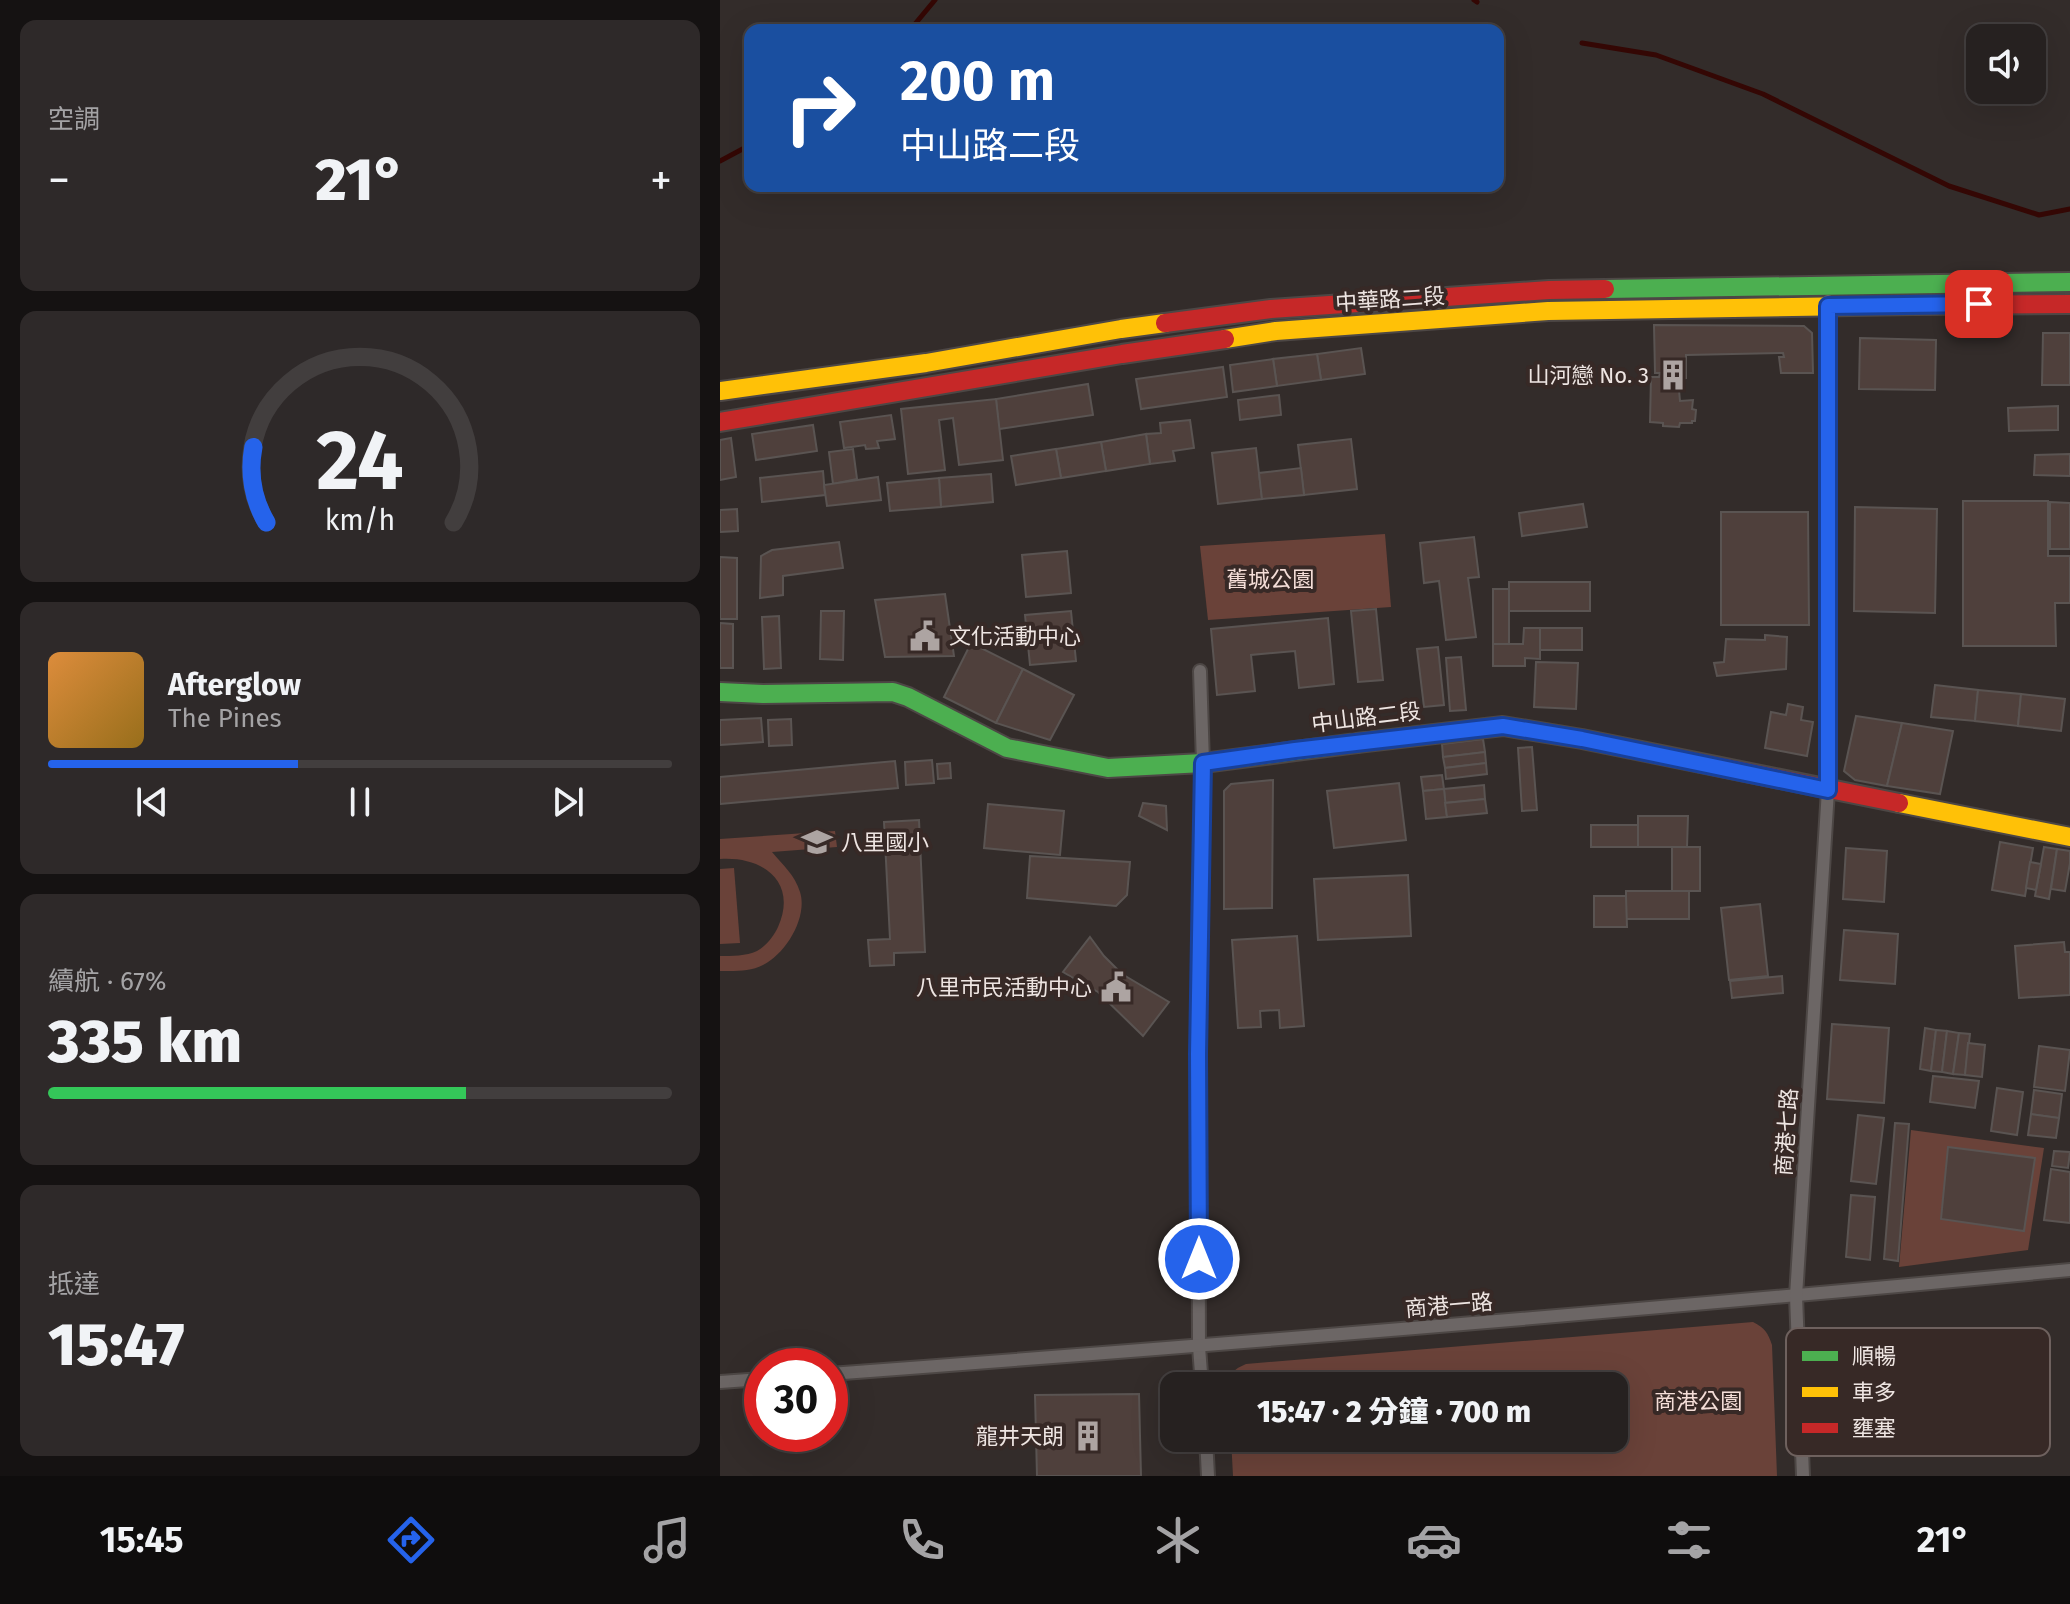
<!DOCTYPE html>
<html lang="zh-TW">
<meta charset="utf-8">
<style>
:root{--surface:#262120;--page:#2e2929;--text:#f1f3f6;--muted:#a4a3a5;--line:#423e3e;--accent:#2563eb}
body{margin:0;font-family:"Fira Sans","Noto Sans TC",sans-serif;background:var(--page);color:var(--text);height:100vh;display:flex;flex-direction:column;font-size:30px;white-space:nowrap}
*{box-sizing:border-box;margin:0}
p{font-size:26px;color:var(--muted)}
.icon{flex:none;width:44px;height:44px;fill:none;stroke:currentColor;stroke-width:2;stroke-linecap:round;stroke-linejoin:round}
.map{position:relative;flex:1;overflow:hidden}
.panel{display:flex;flex-direction:column;gap:20px;padding:20px;background:#151212;width:720px}
.panel>*{flex:none}
.guide{position:absolute;left:24px;top:24px;width:760px;height:168px;border-radius:16px;box-shadow:0 8px 32px #0002,0 0 0 2px var(--line);background:#1a4fa0;color:#fff;overflow:hidden}
.fabs{position:absolute;left:1246px;top:24px;display:grid;gap:16px}
.fabs a{display:grid;place-items:center;width:80px;height:80px;border-radius:16px;background:var(--surface);box-shadow:0 8px 32px #0002,0 0 0 2px var(--line);font-size:40px}
.speed{position:absolute;left:24px;top:1348px;display:flex;gap:16px;font-size:40px;font-weight:700;text-align:center}
.speed>*{display:grid;place-content:center;width:104px;height:104px;border-radius:50%;background:var(--surface);box-shadow:0 8px 32px #0002,0 0 0 2px var(--line);line-height:1}
.speed .limit{border:12px solid #d22;background:#fff;color:#111}
.pin{position:absolute;display:grid;place-items:center;width:68px;height:68px;color:#fff;margin:-34px;border-radius:16px;box-shadow:0 4px 12px #0006}
.me{position:absolute;width:88px;margin:-44px;rotate:0deg;stroke-linejoin:round;filter:drop-shadow(0 0 6px #0008)}
.turn{display:flex;align-items:center;gap:28px;height:168px;padding:0 24px;font-size:36px}
.turn .icon{width:104px;height:104px;stroke-width:2.5}
.turn b{display:block;font-size:56px;line-height:68px}
.big{font-size:60px;font-weight:800;line-height:1.1}
.panel .widget{flex:1;display:flex;flex-direction:column;justify-content:center;gap:12px;min-width:0;padding:0 28px;border-radius:16px;background:var(--page)}
.panel .dial{align-items:center;gap:0}
.dial svg{height:208px;overflow:visible;fill:none;stroke:var(--line);stroke-width:7;stroke-linecap:round;text-anchor:middle}
.dial text{fill:var(--text);stroke:none}
.song{display:flex;align-items:center;gap:24px}
.cover{width:96px;height:96px;border-radius:12px;background:linear-gradient(135deg,hsl(30 70% 55%),hsl(40 70% 35%))}
.played{height:8px;border-radius:4px;background:linear-gradient(90deg,var(--accent) 40%,var(--line) 40%)}
.keys{display:flex;justify-content:space-around;direction:ltr}
.heat{display:flex;justify-content:space-between;align-items:center;font-size:44px;direction:ltr}
.charge{height:12px;border-radius:6px;background:linear-gradient(90deg,#34c759 67%,var(--line) 0)}
.trip{position:absolute;left:440px;top:1372px;width:468px;height:80px;border-radius:16px;background:var(--surface);box-shadow:0 8px 32px #0002,0 0 0 2px var(--line);font-weight:800;line-height:80px;text-align:center}
.tabs{display:flex;height:128px;justify-content:space-around;align-items:center;background:#0f0d0d;color:var(--muted)}
.tabs .icon{width:56px;height:56px}
.tabs .active{color:var(--accent)}
.tabs b{font-size:36px;color:var(--text)}
main{display:flex;flex:1;min-height:0}
.map>svg:first-child{display:block}
</style>
<main>
<section class="panel">
<div class="widget"><p>空調</p>
<div class="heat"><a>−</a><b class="big">21°</b><a>+</a></div>
</div>
<div class="widget dial"><svg viewBox="0 0 100 80">
<path d="M14 69A42 42 0 1 1 86 69"/>
<path d="M14 69A42 42 0 0 1 9 40" stroke="#2563eb"/>
<text x="50" y="56" font-size="32" font-weight="700">24</text>
<text x="50" y="72" font-size="11">km/h</text>
</svg></div>
<div class="widget">
<div class="song"><i class="cover"></i><div><b>Afterglow</b><p>The Pines</p></div></div>
<div class="played"></div>
<div class="keys"><svg class="icon" aria-label="previous" viewBox="0 0 24 24"><path d="M18 5L8 12l10 7zM5 5v14"/></svg><svg class="icon" aria-label="pause" viewBox="0 0 24 24"><path d="M8 5v14M16 5v14"/></svg><svg class="icon" aria-label="next" viewBox="0 0 24 24"><path d="M6 5l10 7-10 7zM19 5v14"/></svg></div>
</div>
<div class="widget"><p>續航 · 67%</p><b class="big">335 km</b><div class="charge"></div></div>
<div class="widget"><p>抵達</p><b class="big">15:47</b></div>
</section>
<div class="map">
<svg width="1350" height="1476" viewBox="0 0 1350 1476">
<rect width="100%" height="100%" fill="#332c2a"/>
<g fill="#6a4239">
<path d="M665,534L671,607L488,620L480,546Z"/>
<path d="M115,831L117,847L52,852C62,864 75,875 80,892C88,917 66,954 43,965C30,972 14,971 0,971V956C12,956 26,956 37,951C46,946 54,936 58,927C78,882 43,856 0,859V839Z"/>
<path d="M14,868L20,943L0,944V869Z"/>
<path d="M1191,1130L1324,1148L1308,1250L1179,1267Z"/>
<path d="M1033,1322C1045,1328 1048,1333 1052,1345L1057,1476H513L511,1438H894V1386H507C509,1374 514,1369 526,1364Z"/>
</g>
<g fill="none" stroke-linecap="round" stroke-linejoin="round">
<g stroke="#340704" stroke-width="5">
<path d="M754,0L757,2"/>
<path d="M190,30L215,0"/>
<path d="M862,43L936,55L1043,94L1229,186L1319,215L1350,209"/>
<path d="M0,161L30,145"/>
</g>
</g>
<g fill="#4f403c" stroke="#5a5452" stroke-width="2">
<path d="M934,325L1084,326L1092,333L1093,373H1061L1059,357H1064L1063,353L966,355V378L958,379L960,401L973,400L972,409L976,410L975,421H972V423H960L959,427L943,426V423L930,422L931,377H939L940,373H935Z"/>
<path d="M1323,333H1350V385H1322Z"/>
<path d="M1140,338L1216,340L1215,390L1139,389Z"/>
<path d="M641,348L645,374L601,380L597,354Z"/>
<path d="M597,354L601,380L557,386L553,359Z"/>
<path d="M553,359L557,386L513,392L510,365Z"/>
<path d="M503,367L507,397L421,409L416,379Z"/>
<path d="M368,384L373,415L279,429L276,399Z"/>
<path d="M559,395L561,415L520,420L518,400Z"/>
<path d="M276,399L283,460L239,465L233,418L219,420L225,470L188,474L181,409Z"/>
<path d="M1338,406V430L1289,431L1288,408Z"/>
<path d="M171,415L175,439L157,441L159,448L146,449L145,445L124,448L120,422Z"/>
<path d="M470,420L474,448L453,451L455,461L430,464L426,434L441,433L440,423Z"/>
<path d="M93,425L97,451L36,460L32,434Z"/>
<path d="M426,434L430,464L386,471L381,442Z"/>
<path d="M11,438L16,477L0,480V440Z"/>
<path d="M631,439L637,489L584,495L578,445Z"/>
<path d="M381,442L386,471L341,478L336,449Z"/>
<path d="M536,448L542,499L498,504L492,453Z"/>
<path d="M133,449L137,479L113,484L109,452Z"/>
<path d="M336,449L341,478L296,485L291,456Z"/>
<path d="M1350,454V476L1314,475L1315,455Z"/>
<path d="M581,468L584,495L542,499L539,473Z"/>
<path d="M103,471L105,495L42,502L40,478Z"/>
<path d="M271,474L273,502L221,507L219,478Z"/>
<path d="M158,477L161,500L107,506L104,485Z"/>
<path d="M219,478L221,507L170,511L167,483Z"/>
<path d="M1243,501H1328V556H1350V603H1335L1336,646H1243Z"/>
<path d="M1330,502L1350,503V549H1330Z"/>
<path d="M863,504L867,527L802,536L799,513Z"/>
<path d="M1135,507L1217,509L1215,613L1134,611Z"/>
<path d="M17,509L18,531L0,532V510Z"/>
<path d="M1001,512H1088L1089,625H1001Z"/>
<path d="M754,537L759,577L748,578L756,637L726,640L719,581L704,583L700,543Z"/>
<path d="M119,542L123,568L63,576V595L40,598L41,556L52,550Z"/>
<path d="M347,551L351,593L306,597L302,555Z"/>
<path d="M0,557L17,558V619H0Z"/>
<rect x="789" y="582" width="81" height="29"/>
<rect x="773" y="589" width="16" height="55"/>
<path d="M225,594L234,656L165,657L155,600Z"/>
<path d="M656,609L663,680L638,682L631,611Z"/>
<path d="M101,611H124L123,660L100,659Z"/>
<path d="M351,611L356,661L310,665L305,615Z"/>
<path d="M59,616L61,668L44,669L42,617Z"/>
<path d="M608,618L614,684L579,688L575,651L531,655L535,691L497,695L491,629Z"/>
<path d="M0,623L13,624V668H0Z"/>
<path d="M804,628H820V659L805,658V666H773V644H803Z"/>
<rect x="820" y="628" width="42" height="22"/>
<path d="M1045,635L1067,637L1066,669L997,676L994,663L1004,662L1006,639L1045,640Z"/>
<path d="M251,643L303,669L276,723L224,697Z"/>
<path d="M718,647L724,705L704,707L697,649Z"/>
<path d="M741,657L746,710L730,711L726,658Z"/>
<path d="M816,662L858,663L856,709L814,707Z"/>
<path d="M303,669L354,695L330,740L276,723Z"/>
<path d="M1215,685L1258,690L1255,721L1211,717Z"/>
<path d="M1258,690L1301,694L1298,726L1255,721Z"/>
<path d="M1301,694L1345,699L1341,731L1298,726Z"/>
<path d="M1068,704L1083,707L1081,720L1093,722L1087,756L1045,748L1051,712L1066,715Z"/>
<path d="M1136,716L1182,723L1167,786L1135,780L1124,771Z"/>
<path d="M41,718L43,742L0,745V720Z"/>
<path d="M71,719L72,745L49,746L48,720Z"/>
<path d="M1182,723L1233,731L1220,794L1167,786Z"/>
<path d="M763,739L765,752L723,757L722,744Z"/>
<path d="M812,747L817,810L802,811L798,748Z"/>
<path d="M765,752L766,763L725,768L723,757Z"/>
<path d="M212,760L214,783L186,785L185,762Z"/>
<path d="M175,761L178,788L0,804V777Z"/>
<path d="M230,763L231,778L218,779L217,764Z"/>
<path d="M766,763L767,774L726,779L725,768Z"/>
<path d="M722,775L724,789L703,791L701,777Z"/>
<path d="M553,780L552,908L504,909V791L511,784Z"/>
<path d="M679,783L686,840L614,848L607,791Z"/>
<path d="M764,785L765,799L725,803L724,789Z"/>
<path d="M724,789L727,817L706,819L703,791Z"/>
<path d="M765,799L767,813L727,817L725,803Z"/>
<path d="M423,803L446,806L447,830L419,816Z"/>
<path d="M268,804L344,811L340,855L264,848Z"/>
<path d="M918,816H968L967,847H918Z"/>
<path d="M199,820L205,952L174,953V965L150,966L148,940L170,939L164,822Z"/>
<rect x="871" y="825" width="47" height="22"/>
<path d="M1280,842L1313,848L1305,896L1272,890Z"/>
<rect x="952" y="847" width="28" height="44"/>
<path d="M1324,847L1337,849L1329,899L1315,896Z"/>
<path d="M1126,848L1167,851L1164,902L1123,899Z"/>
<path d="M1337,849L1350,851V863L1345,891L1331,889Z"/>
<path d="M310,856L410,862L407,895L396,906L307,898Z"/>
<path d="M1310,862L1321,864L1316,890L1306,888Z"/>
<path d="M688,875L691,936L598,940L594,879Z"/>
<rect x="906" y="891" width="63" height="28"/>
<path d="M874,896H906L907,927H874Z"/>
<path d="M1040,904L1048,976L1009,980L1001,908Z"/>
<path d="M1124,930L1178,934L1175,984L1120,980Z"/>
<path d="M577,936L584,1026L560,1028L559,1010L540,1011L541,1027L518,1028L512,940Z"/>
<path d="M370,937L384,956L402,974L449,1002L423,1036L378,992L343,972Z"/>
<path d="M1344,942L1345,952H1350V995L1299,998L1295,946Z"/>
<path d="M1062,976L1063,993L1012,998L1010,981Z"/>
<path d="M1112,1024L1169,1028L1164,1103L1107,1099Z"/>
<path d="M1205,1028L1216,1030L1211,1071L1200,1069Z"/>
<path d="M1216,1030L1227,1031L1222,1072L1211,1071Z"/>
<path d="M1227,1031L1239,1033L1233,1074L1222,1072Z"/>
<path d="M1239,1033L1250,1034L1245,1075L1233,1074Z"/>
<path d="M1248,1043L1265,1045L1262,1077L1245,1075Z"/>
<path d="M1319,1046L1350,1050L1345,1091L1314,1087Z"/>
<path d="M1213,1076L1259,1081L1255,1108L1210,1102Z"/>
<path d="M1277,1088L1303,1092L1297,1135L1271,1131Z"/>
<path d="M1314,1090L1342,1094L1339,1118L1311,1114Z"/>
<path d="M1311,1114L1339,1118L1336,1138L1308,1135Z"/>
<path d="M1138,1115L1164,1118L1156,1184L1131,1181Z"/>
<path d="M1175,1123L1189,1124L1178,1261L1164,1259Z"/>
<path d="M1228,1147L1315,1158L1304,1231L1221,1219Z"/>
<path d="M1334,1151L1350,1152L1348,1168L1332,1166Z"/>
<path d="M1331,1169L1350,1172V1223L1324,1220Z"/>
<path d="M1131,1195L1155,1197L1150,1260L1126,1257Z"/>
<path d="M419,1394L421,1476H317L315,1395Z"/>
</g>
<g fill="none" stroke-linecap="round" stroke-linejoin="round">
<g stroke="#4d4745" stroke-width="16">
<g id="street">
<path d="M480,671L483,763L478,1054L479,1347L482,1386"/>
<path d="M110,1374C524,1343 937,1309 1350,1270"/>
<path d="M0,1382L42,1379"/>
<path d="M486,1438L488,1476"/>
<path d="M1083,1476L1076,1296L1108,790V301"/>
</g>
</g>
<g stroke="#4d4745" stroke-width="22">
<g id="fast">
<path d="M885,289L1350,282"/>
<path d="M0,692L43,694L173,692L188,697L287,748L388,768L483,763L637,743"/>
</g>
</g>
<g stroke="#4d4745" stroke-width="22">
<g id="slow">
<path d="M505,339L556,331L828,311L1194,305"/>
<path d="M0,391L206,363L401,329L445,323"/>
<path d="M1179,803L1350,837"/>
</g>
</g>
<g stroke="#4d4745" stroke-width="22">
<g id="jam">
<path d="M1194,305L1350,304"/>
<path d="M445,323L551,309L829,290L885,289"/>
<path d="M0,422L402,354L505,339"/>
<path d="M637,743L783,726L862,739L1179,803"/>
</g>
</g>
<use href="#street" stroke="#6c6665" stroke-width="12"/>
<use href="#fast" stroke="#4caf50" stroke-width="18"/>
<use href="#slow" stroke="#ffc107" stroke-width="18"/>
<use href="#jam" stroke="#c62828" stroke-width="18"/>
</g>
<g fill="none" stroke-linecap="round" stroke-linejoin="round">
<g stroke="#184099" stroke-width="20">
<path id="route" d="M479,1259L478,1054L483,763L575,750L783,726L862,739L1108,790V306L1259,304"/>
</g>
<use href="#route" stroke="#2563eb" stroke-width="14"/>
</g>
<defs>
<g id="building-bare" transform="scale(2.4)"><path d="M-4-6H4V6H1V3H-1V6H-4ZM-2.5-4.3h1.7v1.8h-1.7ZM.8-4.3h1.7v1.8H.8ZM-2.5-1h1.7V.8h-1.7ZM.8-1h1.7V.8H.8Z" fill="#ada4a2" stroke="#372926" stroke-width="2.5" paint-order="stroke"/></g>
<g id="civic-bare" transform="scale(2.4)"><path d="M-.6-6.5H3V-4.5H.6V-3L4-1V1h2V6H-6V1h2V-1L-.6-3ZM-1.2 2.5V6h2.4V2.5Z" fill="#ada4a2" stroke="#372926" stroke-width="2.5" paint-order="stroke"/></g>
<g id="school-bare" transform="scale(2.4)"><path d="M0-5L7-2L0 1L-7-2ZM-4 1L0 2.5L4 1V4Q0 6-4 4Z" fill="#ada4a2" stroke="#372926" stroke-width="2.5" paint-order="stroke"/></g>
</defs>
<g fill-rule="evenodd">
<use href="#building-bare" x="953" y="375"/>
<use href="#civic-bare" x="205" y="636"/>
<use href="#school-bare" x="97" y="842"/>
<use href="#civic-bare" x="396" y="987"/>
<use href="#building-bare" x="368" y="1436"/>
</g>
<g text-anchor="middle" stroke-width="8" stroke-linejoin="round" paint-order="stroke">
<g font-size="22" fill="#eee5e2" stroke="#372926">
<text transform="translate(670 299) rotate(-4)" y="8">中華路二段</text>
<text transform="translate(646 717) rotate(-7)" y="8">中山路二段</text>
<text transform="translate(1066 1132) rotate(-86)" y="8">商港七路</text>
<text transform="translate(729 1305) rotate(-5)" y="8">商港一路</text>
</g>
<g font-size="22" fill="#eee5e2" stroke="#372926" text-anchor="end">
<text x="929" y="383">山河戀 No. 3</text>
<text x="229" y="644" text-anchor="start">文化活動中心</text>
<text x="121" y="850" text-anchor="start">八里國小</text>
<text x="372" y="995">八里市民活動中心</text>
<text x="344" y="1444">龍井天朗</text>
</g>
<g font-size="22" fill="#f5ded8" stroke="#372926">
<text x="550" y="587">舊城公園</text>
<text x="978" y="1409">商港公園</text>
</g>
</g>
<rect x="1066" y="1328" width="264" height="128" rx="12" fill="#372926" stroke="#6e615e" stroke-width="2"/>
<rect x="1082" y="1351" width="36" height="10" fill="#4caf50"/>
<rect x="1082" y="1387" width="36" height="10" fill="#ffc107"/>
<rect x="1082" y="1423" width="36" height="10" fill="#c62828"/>
<g font-size="22" fill="#eee5e2">
<text x="1132" y="1364">順暢</text>
<text x="1132" y="1400">車多</text>
<text x="1132" y="1436">壅塞</text>
</g>
</svg>
<div class="fabs">
<a><svg class="icon" aria-label="sound" viewBox="0 0 24 24"><path d="M4 9h4l5-4v14l-5-4H4zM17 9q2 3 0 6"/></svg></a>
</div>
<div class="speed"><div class="limit">30</div></div>
<div class="pin" style="left:1259px;top:304px;background:#d93025"><svg class="icon" aria-label="arrive" viewBox="0 0 24 24"><path d="M6 21V4h12l-3 4 3 4H6"/></svg></div>
<svg class="me" style="left:479px;top:1259px" viewBox="-20 -20 40 40"><circle r="17" fill="#2563eb" stroke="#fff" stroke-width="3"/><path d="M0-11L8 9 0 5-8 9z" fill="#fff"/></svg>
<div class="trip">15:47 · 2 分鐘 · 700 m</div>
<div class="guide">
<div class="turn"><svg class="icon" aria-label="right" viewBox="0 0 24 24"><path d="M7 20v-9h11M14 6l5 5-5 5"/></svg><div><b>200 m</b>中山路二段</div></div>
</div>
</div>
</main>
<nav class="tabs">
<b>15:45</b>
<svg class="icon active" aria-label="directions" viewBox="0 0 24 24"><path d="M12 3l9 9-9 9-9-9zM9 14v-3h6M13 9l2 2-2 2"/></svg>
<svg class="icon" aria-label="music" viewBox="0 0 24 24"><path d="M9 18V5l10-2v13"/><circle cx="6" cy="18" r="3"/><circle cx="16" cy="16" r="3"/></svg>
<svg class="icon" aria-label="phone" viewBox="0 0 24 24"><path d="M5 4h4l2 5-3 2q2 4 5 5l2-3 5 2v4C11 20 4 13 5 4z"/></svg>
<svg class="icon" aria-label="climate" viewBox="0 0 24 24"><path d="M12 3v18M4 7l16 10M4 17L20 7"/></svg>
<svg class="icon" aria-label="car" viewBox="0 0 24 24"><path d="M5 17H2v-5l4-1 3-4h7l3 4 3 1v5h-3M9 17h6M6 11h13"/><circle cx="7" cy="17" r="2"/><circle cx="17" cy="17" r="2"/></svg>
<svg class="icon" aria-label="filters" viewBox="0 0 24 24"><path d="M4 7h16M4 17h16"/><circle cx="9" cy="7" r="2"/><circle cx="15" cy="17" r="2"/></svg>
<b>21°</b>
</nav>
